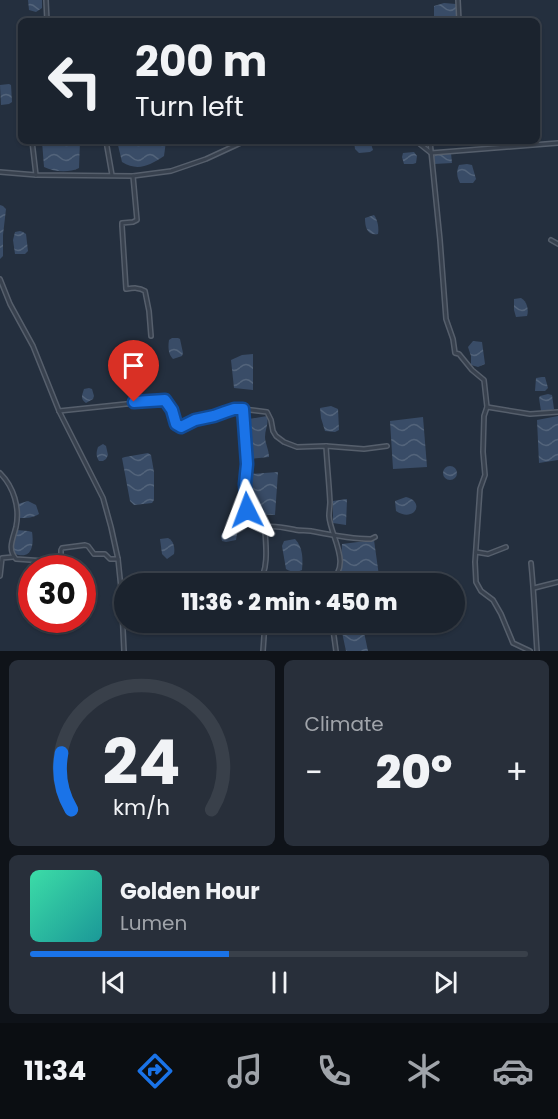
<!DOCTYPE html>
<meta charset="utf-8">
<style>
:root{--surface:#1b232e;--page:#282f3a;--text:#f1f3f6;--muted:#a0a4aa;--line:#39404a;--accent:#1a73e8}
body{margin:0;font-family:Poppins,sans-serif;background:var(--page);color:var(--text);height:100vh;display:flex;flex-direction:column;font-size:22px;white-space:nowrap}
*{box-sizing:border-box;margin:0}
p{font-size:20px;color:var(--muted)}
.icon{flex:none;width:33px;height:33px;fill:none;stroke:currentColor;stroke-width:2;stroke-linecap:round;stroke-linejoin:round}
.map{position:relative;height:651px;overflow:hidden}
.panel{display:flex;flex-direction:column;gap:9px;padding:9px;background:#0f1319;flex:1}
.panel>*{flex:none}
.banner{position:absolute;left:18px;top:18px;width:522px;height:126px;border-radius:9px;box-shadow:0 2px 4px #0004,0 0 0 2px var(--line);background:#1b232e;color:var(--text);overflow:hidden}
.speed{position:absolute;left:18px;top:555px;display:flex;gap:12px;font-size:30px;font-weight:700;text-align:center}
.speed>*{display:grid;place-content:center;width:78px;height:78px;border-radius:50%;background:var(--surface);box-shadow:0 2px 4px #0004,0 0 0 2px var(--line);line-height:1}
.speed .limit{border:9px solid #d22;background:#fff;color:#111}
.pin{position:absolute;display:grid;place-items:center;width:51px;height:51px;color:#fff;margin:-62px -26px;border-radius:50% 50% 50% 0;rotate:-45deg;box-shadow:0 0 6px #0007}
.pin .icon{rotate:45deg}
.me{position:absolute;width:66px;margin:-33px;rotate:357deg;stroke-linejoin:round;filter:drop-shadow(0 0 4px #0008)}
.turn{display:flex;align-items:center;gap:21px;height:126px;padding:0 18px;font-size:27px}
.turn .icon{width:78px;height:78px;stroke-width:2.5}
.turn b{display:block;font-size:42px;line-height:51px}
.big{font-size:45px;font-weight:800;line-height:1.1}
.panel .tile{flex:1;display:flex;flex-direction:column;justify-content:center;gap:9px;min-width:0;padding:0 21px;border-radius:9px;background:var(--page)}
.panel .dial{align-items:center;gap:0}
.dial svg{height:156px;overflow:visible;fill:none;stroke:var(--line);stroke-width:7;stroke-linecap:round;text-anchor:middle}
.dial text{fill:var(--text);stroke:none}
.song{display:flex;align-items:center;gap:18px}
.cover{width:72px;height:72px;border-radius:9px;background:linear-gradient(135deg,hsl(160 70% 55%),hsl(180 70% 35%))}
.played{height:6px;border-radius:3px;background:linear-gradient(90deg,var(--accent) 40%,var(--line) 40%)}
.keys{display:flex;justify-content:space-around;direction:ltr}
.heat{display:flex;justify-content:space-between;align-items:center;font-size:33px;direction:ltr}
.panel .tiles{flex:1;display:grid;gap:9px;grid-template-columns:1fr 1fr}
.tile:last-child{grid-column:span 2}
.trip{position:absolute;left:114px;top:573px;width:351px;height:60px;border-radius:30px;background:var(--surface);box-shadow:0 2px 4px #0004,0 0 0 2px var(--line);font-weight:800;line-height:60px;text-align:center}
.menu{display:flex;height:96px;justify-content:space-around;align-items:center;background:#0b0e12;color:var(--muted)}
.menu .icon{width:42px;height:42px}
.menu .on{color:var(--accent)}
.menu b{font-size:27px;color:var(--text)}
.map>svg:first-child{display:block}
</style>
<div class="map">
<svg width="558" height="651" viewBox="0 0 558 651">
<defs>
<pattern id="water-waves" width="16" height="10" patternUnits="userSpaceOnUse" patternTransform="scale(1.5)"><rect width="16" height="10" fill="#394c67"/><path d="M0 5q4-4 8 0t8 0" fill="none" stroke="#53647b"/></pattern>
</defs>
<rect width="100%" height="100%" fill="#242f3e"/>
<g fill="url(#water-waves)">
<path d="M28,0H42V8L36,12L29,10Z"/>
<path d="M444,3L456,4L457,21H434V6Z"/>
<path d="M9,84L11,85L12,102L9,104L1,105L0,85Z"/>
<path d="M42,141H80L79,168C69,173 54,172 44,167Z"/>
<path d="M117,141H166L164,156C150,165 138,172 122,162Z"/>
<path d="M354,141H370L373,150L370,152L359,153L355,149Z"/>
<path d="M414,152L417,156L416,163L413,164H404L402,157L403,153Z"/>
<path d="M451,153L452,163L434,164L433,160L435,154Z"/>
<path d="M467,164L472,165L476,179L473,183H460C457,177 456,172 459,165Z"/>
<path d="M0,205L3,206L6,209L3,235V256L0,259Z"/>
<path d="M374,215C378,220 379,229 378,234C367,236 365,227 365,218Z"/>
<path d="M20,231L23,232L26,234L28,251L25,254H15L13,240L15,232Z"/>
<path d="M521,298C527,301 529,310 527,316L516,317L514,310V299Z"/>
<path d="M172,338H178L180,339L183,353L182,356L173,359C168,354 168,347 169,340Z"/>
<path d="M473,341L482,342L485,364L478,367L471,365V356L468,347Z"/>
<path d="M253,354V390L234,388L231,360L242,355Z"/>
<path d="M542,377H545L548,388L545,391H535L536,378Z"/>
<path d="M89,388L92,389L94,396L93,399L86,403C80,399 82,395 84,389Z"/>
<path d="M548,394L552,395L554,409L549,411H541L539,398L540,396Z"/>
<path d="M331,406L338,409L339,430L335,432L325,431L321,418L320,408Z"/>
<path d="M267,416C269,424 265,429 265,437C265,443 269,450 269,457L248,459L247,437L249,419Z"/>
<path d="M558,416V460L539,463L537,420Z"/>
<path d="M423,417L427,467L393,469L390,421Z"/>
<path d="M103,444L106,446L108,455L106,459L103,461H99C96,456 96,453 98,447Z"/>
<path d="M148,453L151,455L154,472V500L152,503L134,505L130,501L122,458L125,457Z"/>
<circle cx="450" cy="473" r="7"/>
<path d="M278,472L275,515L250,514V474Z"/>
<path d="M406,497C426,502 414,523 396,511L395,501Z"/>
<path d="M347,499L346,525L333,523V501Z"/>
<path d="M28,501L36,505L39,514C33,518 27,518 20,518L18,514V504Z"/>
<path d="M17,530L28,531L32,532C34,545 32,560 15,554C11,545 12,537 17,530Z"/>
<path d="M231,531L237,534L236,540L226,542L222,541L221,537L222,533Z"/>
<path d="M168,538C174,541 175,548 174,554L167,559L162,554L160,539Z"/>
<path d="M295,539C303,547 303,559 302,570C296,573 291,572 286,569L282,546L284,541Z"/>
<path d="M374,540L380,583H340L338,576L341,569L342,544Z"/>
<path d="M340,623H362L368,651H346Z"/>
</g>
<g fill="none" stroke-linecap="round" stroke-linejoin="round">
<g stroke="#565f6c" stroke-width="6">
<g id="minor">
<path d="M46,0L47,21"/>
<path d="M458,0L459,21"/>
<path d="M32,141L36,175"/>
<path d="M106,141L112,175"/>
<path d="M416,141L431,153L558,143"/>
<path d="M430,141L440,240L446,319L453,339L455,353L459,354L472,370L484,380L487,407L484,416L483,452L485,475L480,489L475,562L476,582L481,591L493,600L501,614L513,643L530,651"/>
<path d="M0,172L36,175L133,176L171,171L206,159L245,141"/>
<path d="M133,176L137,220L133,222L122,223V226L126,289C133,288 139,287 145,291L149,311L151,336"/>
<path d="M551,240L558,244"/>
<path d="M0,279L10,304L33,346L59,411L103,498L111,527L118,559L121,588L124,651"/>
<path d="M487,407L530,414L558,412"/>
<path d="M243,409L245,416L244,438L247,464L245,484L247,513L251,517L264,519C265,537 271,571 257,584"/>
<path d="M59,411L164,400L172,410L176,424L181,427L195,421L214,416L234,409H243L267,412L271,420L273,431L276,436L284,442L297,447L326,446L364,449L387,446"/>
<path d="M326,446C327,464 329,483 330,502C330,506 329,511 329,516C330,535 353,566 330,581L329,584"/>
<path d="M0,473C14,487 20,508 16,527C13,539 7,549 16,559L59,562L61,560V550L62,548L85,545L88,546L94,554H105L110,559H118"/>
<path d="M264,527C276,525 286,528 296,530C301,531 306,530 311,531C331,535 350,539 371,539L375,537"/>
<path d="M476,552L488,554L506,547"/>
<path d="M531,563C534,592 535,622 537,651"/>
<path d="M0,576L2,558L13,557"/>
<path d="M217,584C223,580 229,580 237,580L241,584"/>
<path d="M534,588L558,582"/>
<path d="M332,622L336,651"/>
<path d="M263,651L265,622"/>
</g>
</g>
<use href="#minor" stroke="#38414e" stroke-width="3"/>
</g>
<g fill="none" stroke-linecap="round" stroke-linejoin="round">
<g stroke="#114b97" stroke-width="15">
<path id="route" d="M134,402L165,400L172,410L176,424L181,427L195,420L214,416L225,412L234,409H243L247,464L245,484L247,510"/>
</g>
<use href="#route" stroke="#1a73e8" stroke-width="10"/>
</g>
</svg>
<div class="speed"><div class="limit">30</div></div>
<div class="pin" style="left:134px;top:402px;background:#d93025"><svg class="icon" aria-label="arrive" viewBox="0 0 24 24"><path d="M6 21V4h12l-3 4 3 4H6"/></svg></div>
<svg class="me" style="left:247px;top:510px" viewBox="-20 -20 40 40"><path d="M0-17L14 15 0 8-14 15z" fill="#1a73e8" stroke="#fff" stroke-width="4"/></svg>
<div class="trip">11:36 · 2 min · 450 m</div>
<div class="banner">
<div class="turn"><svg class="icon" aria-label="left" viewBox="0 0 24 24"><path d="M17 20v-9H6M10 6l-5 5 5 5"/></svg><div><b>200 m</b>Turn left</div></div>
</div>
</div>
<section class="panel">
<div class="tiles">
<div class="tile dial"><svg viewBox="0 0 100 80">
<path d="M14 69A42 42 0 1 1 86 69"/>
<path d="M14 69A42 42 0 0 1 9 40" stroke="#1a73e8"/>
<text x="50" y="56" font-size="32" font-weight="700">24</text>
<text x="50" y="72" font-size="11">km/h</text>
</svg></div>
<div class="tile"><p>Climate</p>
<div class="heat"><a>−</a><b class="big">20°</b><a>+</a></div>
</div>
<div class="tile">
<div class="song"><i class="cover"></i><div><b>Golden Hour</b><p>Lumen</p></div></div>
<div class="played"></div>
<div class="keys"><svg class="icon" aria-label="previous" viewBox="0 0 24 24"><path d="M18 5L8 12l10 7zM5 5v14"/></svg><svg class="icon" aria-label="pause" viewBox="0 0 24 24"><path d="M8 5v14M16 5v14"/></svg><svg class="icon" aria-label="next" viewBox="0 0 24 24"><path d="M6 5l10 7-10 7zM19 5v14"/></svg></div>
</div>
</div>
</section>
<nav class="menu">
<b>11:34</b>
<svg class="icon on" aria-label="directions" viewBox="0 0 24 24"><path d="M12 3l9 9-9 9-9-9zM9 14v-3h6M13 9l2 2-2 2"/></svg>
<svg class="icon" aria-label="music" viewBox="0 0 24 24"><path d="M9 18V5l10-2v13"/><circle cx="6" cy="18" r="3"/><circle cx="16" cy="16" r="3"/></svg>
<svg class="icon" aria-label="phone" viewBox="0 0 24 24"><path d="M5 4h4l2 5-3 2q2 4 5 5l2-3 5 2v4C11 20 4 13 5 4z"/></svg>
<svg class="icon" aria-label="climate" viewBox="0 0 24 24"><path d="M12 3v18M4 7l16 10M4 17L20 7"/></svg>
<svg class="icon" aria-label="car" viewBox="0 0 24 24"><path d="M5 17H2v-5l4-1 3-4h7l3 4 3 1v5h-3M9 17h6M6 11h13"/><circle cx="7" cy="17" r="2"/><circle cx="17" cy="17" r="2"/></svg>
</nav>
